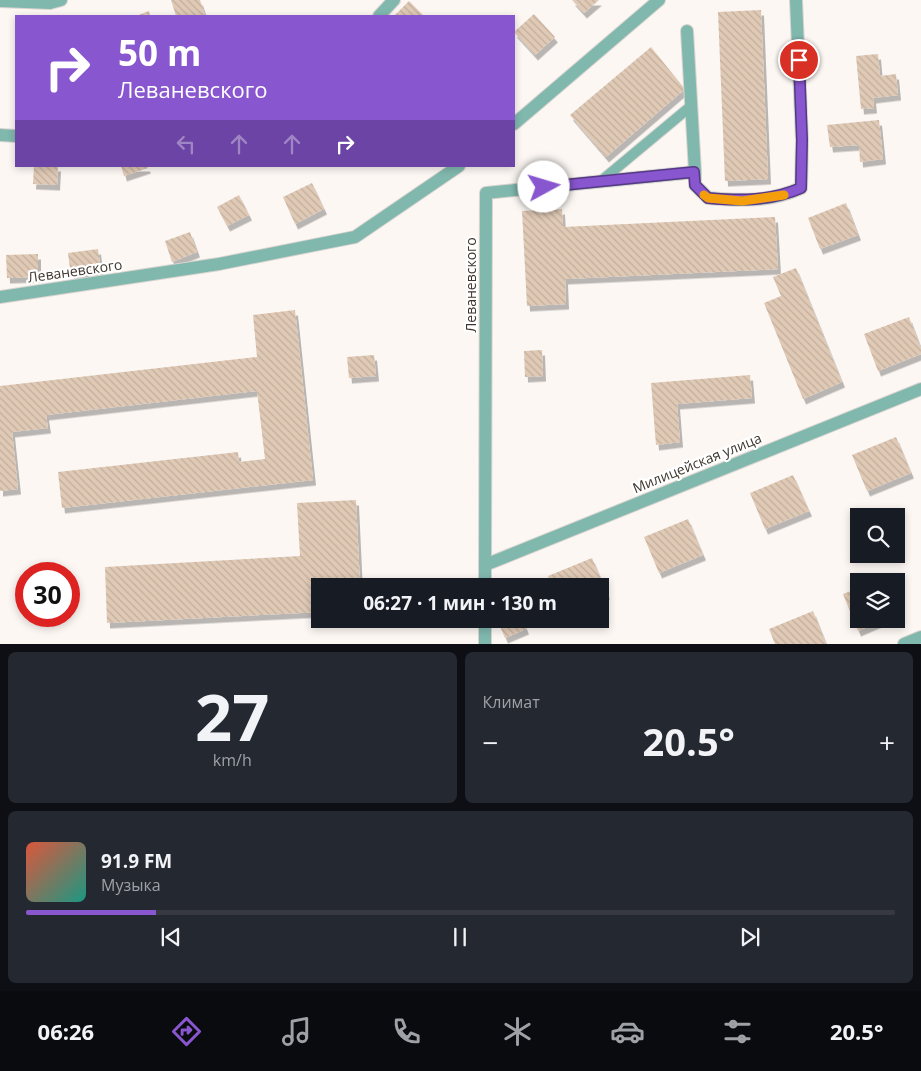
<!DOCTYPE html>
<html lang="ru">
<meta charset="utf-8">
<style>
:root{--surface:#171b24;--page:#242831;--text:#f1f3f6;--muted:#9ea1a6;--line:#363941;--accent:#8856cf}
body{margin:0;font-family:"Open Sans",sans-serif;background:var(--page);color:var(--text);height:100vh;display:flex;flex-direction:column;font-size:19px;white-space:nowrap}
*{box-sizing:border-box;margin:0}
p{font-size:16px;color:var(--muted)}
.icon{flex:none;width:28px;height:28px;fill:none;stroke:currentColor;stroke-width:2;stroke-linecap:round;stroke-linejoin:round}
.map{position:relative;height:644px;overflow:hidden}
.drawer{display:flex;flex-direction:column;gap:8px;padding:8px;background:#0d0f14;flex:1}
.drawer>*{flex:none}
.top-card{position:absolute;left:15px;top:15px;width:500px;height:152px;border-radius:0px;box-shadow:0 2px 8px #0003;background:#8856cf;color:#fff;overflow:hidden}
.buttons{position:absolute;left:850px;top:508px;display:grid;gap:10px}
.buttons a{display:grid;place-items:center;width:55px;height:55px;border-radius:0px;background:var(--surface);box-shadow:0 2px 8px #0003;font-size:25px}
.speed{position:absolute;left:15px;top:562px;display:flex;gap:10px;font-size:25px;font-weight:700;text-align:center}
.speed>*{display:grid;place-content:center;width:65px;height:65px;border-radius:50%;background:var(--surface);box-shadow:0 2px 8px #0003;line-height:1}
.speed .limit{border:8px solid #d22;background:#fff;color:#111}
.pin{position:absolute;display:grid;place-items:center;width:42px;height:42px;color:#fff;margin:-21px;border:2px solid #fff;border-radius:50%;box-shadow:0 1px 5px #0007}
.me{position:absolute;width:55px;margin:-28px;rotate:84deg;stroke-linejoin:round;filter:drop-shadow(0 0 4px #0008)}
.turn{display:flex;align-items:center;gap:18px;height:105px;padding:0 20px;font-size:22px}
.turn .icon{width:65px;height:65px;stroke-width:2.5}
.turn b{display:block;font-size:35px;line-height:42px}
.lanes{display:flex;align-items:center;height:48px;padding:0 20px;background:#0003;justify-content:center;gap:25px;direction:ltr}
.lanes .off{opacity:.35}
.big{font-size:38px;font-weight:700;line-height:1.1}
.drawer .tile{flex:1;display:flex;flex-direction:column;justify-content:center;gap:8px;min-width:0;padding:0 18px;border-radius:8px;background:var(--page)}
.drawer .dial{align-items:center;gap:0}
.dial b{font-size:65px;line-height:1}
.song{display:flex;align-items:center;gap:15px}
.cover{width:60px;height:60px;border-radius:8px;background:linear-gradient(135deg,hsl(10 70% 55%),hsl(170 70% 35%))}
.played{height:5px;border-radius:2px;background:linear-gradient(90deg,var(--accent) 15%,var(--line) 15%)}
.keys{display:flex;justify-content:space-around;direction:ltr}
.heat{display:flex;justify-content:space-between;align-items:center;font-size:28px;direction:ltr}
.drawer .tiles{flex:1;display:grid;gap:8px;grid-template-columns:1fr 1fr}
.tile:last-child{grid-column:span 2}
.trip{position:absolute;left:311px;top:578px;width:298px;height:50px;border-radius:0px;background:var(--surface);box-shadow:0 2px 8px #0003;font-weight:700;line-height:50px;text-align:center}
.menu{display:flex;height:80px;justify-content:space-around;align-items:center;background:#090b0e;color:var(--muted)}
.menu .icon{width:35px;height:35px}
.menu .on{color:var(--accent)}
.menu b{font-size:22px;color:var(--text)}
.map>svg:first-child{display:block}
</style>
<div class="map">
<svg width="921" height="644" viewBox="0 0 921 644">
<defs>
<pattern id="building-back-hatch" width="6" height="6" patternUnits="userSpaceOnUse" patternTransform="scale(1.25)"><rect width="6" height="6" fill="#e0cab6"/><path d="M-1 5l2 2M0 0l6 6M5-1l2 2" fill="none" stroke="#c1ae9d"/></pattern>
<filter id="shadow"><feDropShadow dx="3" dy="5.5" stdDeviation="0" flood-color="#0004"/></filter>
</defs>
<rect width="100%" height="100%" fill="#fcf7f3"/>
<g fill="url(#building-back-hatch)" filter="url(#shadow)">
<path d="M171,0H200L205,15L176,16Z"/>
<path d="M572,0H599L584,13Z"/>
<path d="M409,1L424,16H394Z"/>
<path d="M761,10L768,179L725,181L718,12Z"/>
<path d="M149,11L150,16H136Z"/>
<path d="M534,14L555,37L535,55L514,32Z"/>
<path d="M651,47L685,89L606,157L570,115Z"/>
<path d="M878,54L880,76L896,74L898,95L873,98L874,108L861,109L856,56Z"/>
<path d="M879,120L883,159L860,162L859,145L830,147L827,125Z"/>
<path d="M34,166H58L57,185L33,184Z"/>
<path d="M121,166H147L148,168L124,176Z"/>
<path d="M312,183L324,209L295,224L283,197Z"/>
<path d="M239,195L249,215L227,226L217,207Z"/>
<path d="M846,203L858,235L820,249L808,218Z"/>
<path d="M562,209L563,227L775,217L778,269L565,279L566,304L527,306L522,211Z"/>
<path d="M190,232L197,252L172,262L165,241Z"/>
<path d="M98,249L101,273L71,277L68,253Z"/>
<path d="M38,254V277L7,278L6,255Z"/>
<path d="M796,268L842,382L803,399L764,303L781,296L773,277Z"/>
<path d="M295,310L313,480L62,508L58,472L238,452L239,462L265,459L257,391L46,415L48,428L12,432L18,489L0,491V386L257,357L253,315Z"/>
<path d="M909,317L921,349V354L878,371L864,334Z"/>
<path d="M542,350L543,376L525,377L524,351Z"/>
<path d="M374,355L376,376L349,378L347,357Z"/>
<path d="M750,375L752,398L677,404L680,442L656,445L651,383Z"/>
<path d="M896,437L911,473L867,491L852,455Z"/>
<path d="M793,475L809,511L765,529L750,493Z"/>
<path d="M356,500L360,586H320V612L107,623L105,567L300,556L297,503Z"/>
<path d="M688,519L703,555L659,573L644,537Z"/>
<path d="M592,558L607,594L600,597V586H552L548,576Z"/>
<path d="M887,576L889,581H875Z"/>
<path d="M859,588V619H886L858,631L843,594Z"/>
<path d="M896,598L902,612L896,615Z"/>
<path d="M813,611L826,644H775L769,629Z"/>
<path d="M497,619H522L526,629L505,638Z"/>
</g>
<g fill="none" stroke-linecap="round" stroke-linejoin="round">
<g stroke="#dad4cf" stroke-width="12">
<path id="lane" d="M601,181L691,106"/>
</g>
<g stroke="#dad4cf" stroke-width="14">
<g id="street">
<path d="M0,1L50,3L61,0"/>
<path d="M379,16L394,0"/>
<path d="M514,124L659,0"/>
<path d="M0,135L16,136"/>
<path d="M695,172V185L708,198C741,201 770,202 801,188L802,140L796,0"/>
<path d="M0,297L219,264L355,237L459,166"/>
<path d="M485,565L921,389"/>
<path d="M485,586L486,193L695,172L687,31"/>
<path d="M485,644V619"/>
<path d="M904,644L921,637"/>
</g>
</g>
<use href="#lane" stroke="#80b8ae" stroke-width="10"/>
<use href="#street" stroke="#80b8ae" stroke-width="12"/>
</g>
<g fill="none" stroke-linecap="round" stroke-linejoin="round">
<g stroke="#583887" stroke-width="12">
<path id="route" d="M544,187L694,172L695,185L708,198C740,201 771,201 801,188L802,140L799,60"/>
</g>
<use href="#route" stroke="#8856cf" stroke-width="9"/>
<path stroke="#f59e0b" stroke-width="9" d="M704,195L708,198L742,201L784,195"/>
</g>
<g text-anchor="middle" stroke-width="4.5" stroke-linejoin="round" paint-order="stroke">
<g font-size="14" fill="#3e352d" stroke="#fff">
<text transform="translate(75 271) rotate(-8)" y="5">Леваневского</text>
<text transform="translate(471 285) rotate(-90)" y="5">Леваневского</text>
<text transform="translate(697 463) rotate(-22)" y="5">Милицейская улица</text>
</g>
</g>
</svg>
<div class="buttons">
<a><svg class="icon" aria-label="search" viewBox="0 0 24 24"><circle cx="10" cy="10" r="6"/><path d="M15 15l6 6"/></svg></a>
<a><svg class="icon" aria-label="layers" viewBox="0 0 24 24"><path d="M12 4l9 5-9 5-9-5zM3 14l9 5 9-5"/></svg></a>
</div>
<div class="speed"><div class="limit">30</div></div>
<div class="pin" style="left:799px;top:60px;background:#d93025"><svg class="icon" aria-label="arrive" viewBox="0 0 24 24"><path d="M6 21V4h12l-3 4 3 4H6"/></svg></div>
<svg class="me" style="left:544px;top:187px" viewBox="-20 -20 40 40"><circle r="19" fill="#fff"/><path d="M0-13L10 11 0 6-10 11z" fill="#8856cf"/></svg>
<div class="trip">06:27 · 1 мин · 130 m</div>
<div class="top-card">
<div class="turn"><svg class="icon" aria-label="right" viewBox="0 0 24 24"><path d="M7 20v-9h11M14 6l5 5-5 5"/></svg><div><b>50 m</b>Леваневского</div></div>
<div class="lanes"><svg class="icon off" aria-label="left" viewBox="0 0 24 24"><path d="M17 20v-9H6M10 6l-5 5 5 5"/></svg><svg class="icon off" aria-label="ahead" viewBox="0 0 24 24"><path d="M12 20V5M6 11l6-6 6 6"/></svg><svg class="icon off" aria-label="ahead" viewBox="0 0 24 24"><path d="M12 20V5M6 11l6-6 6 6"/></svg><svg class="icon" aria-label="right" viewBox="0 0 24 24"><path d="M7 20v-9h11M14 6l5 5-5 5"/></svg></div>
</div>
</div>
<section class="drawer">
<div class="tiles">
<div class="tile dial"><b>27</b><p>km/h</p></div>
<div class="tile"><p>Климат</p>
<div class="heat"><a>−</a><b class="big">20.5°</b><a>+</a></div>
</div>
<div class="tile">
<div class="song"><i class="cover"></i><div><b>91.9 FM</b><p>Музыка</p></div></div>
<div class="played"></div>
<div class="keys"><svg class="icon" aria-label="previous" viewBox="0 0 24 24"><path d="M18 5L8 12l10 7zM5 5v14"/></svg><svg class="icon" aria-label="pause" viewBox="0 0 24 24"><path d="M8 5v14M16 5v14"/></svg><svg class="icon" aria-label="next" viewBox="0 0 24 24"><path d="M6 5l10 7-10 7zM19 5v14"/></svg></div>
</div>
</div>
</section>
<nav class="menu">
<b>06:26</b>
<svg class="icon on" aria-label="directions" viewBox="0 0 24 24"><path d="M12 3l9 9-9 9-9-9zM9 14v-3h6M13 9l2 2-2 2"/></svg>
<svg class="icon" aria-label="music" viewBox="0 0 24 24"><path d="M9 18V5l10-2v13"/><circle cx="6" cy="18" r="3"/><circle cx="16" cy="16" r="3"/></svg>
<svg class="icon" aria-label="phone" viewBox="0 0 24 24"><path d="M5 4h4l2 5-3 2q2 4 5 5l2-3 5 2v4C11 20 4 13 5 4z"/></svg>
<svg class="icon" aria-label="climate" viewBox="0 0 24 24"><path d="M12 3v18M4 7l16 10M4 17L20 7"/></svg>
<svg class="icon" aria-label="car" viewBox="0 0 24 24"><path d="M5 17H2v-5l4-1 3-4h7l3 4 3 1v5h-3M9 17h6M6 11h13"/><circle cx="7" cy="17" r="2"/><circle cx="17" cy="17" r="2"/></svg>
<svg class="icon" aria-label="filters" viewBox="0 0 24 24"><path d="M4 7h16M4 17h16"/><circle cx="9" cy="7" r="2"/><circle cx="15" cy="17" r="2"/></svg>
<b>20.5°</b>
</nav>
